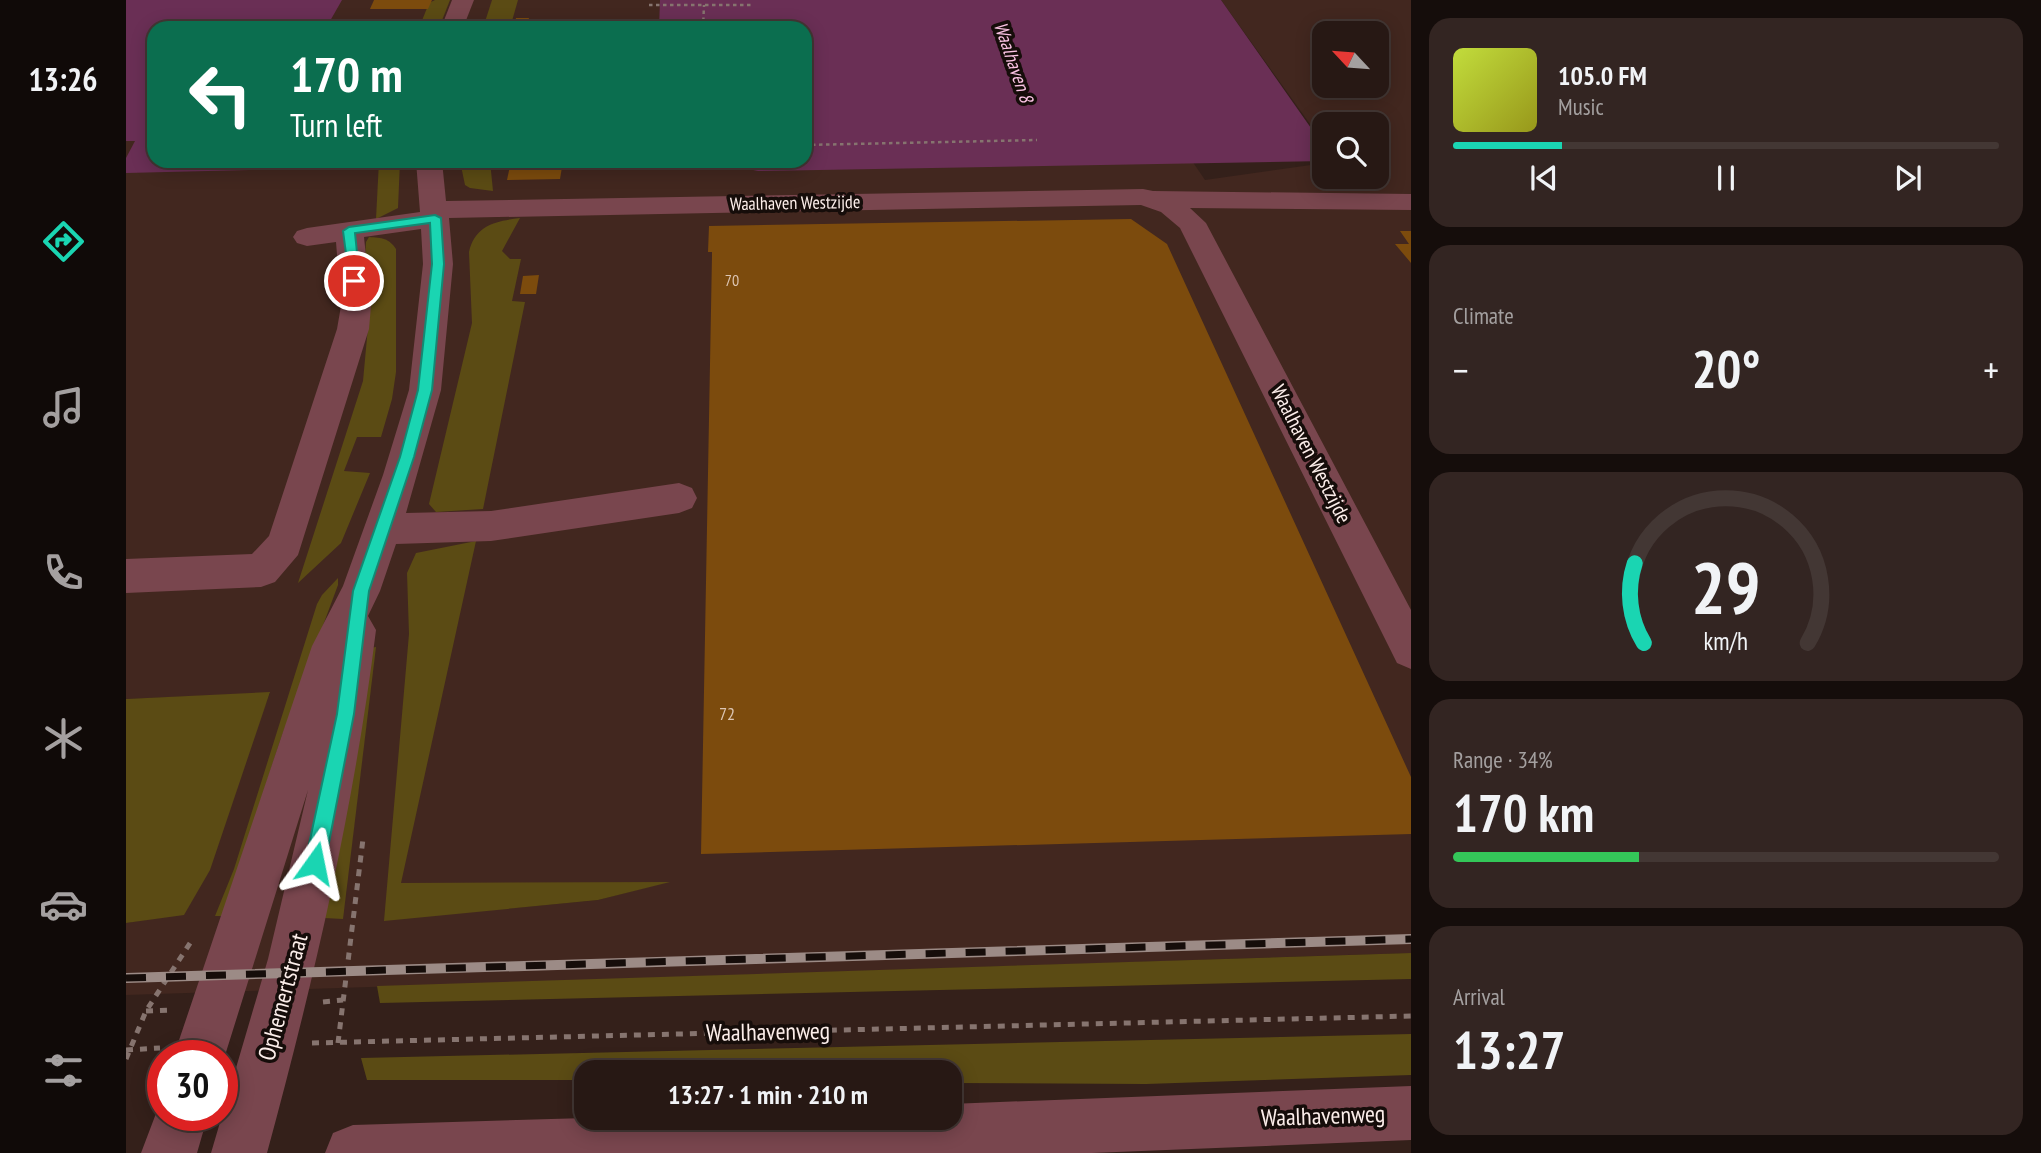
<!DOCTYPE html>
<meta charset="utf-8">
<style>
:root{--surface:#271814;--page:#332522;--text:#f1f3f6;--muted:#a4a0a0;--line:#433734;--accent:#1ad5b2}
body{margin:0;font-family:"PT Sans Narrow",sans-serif;background:var(--page);color:var(--text);height:100vh;display:flex;flex-direction:column;font-size:26px;white-space:nowrap}
*{box-sizing:border-box;margin:0}
p{font-size:23px;color:var(--muted)}
.icon{flex:none;width:38px;height:38px;fill:none;stroke:currentColor;stroke-width:2;stroke-linecap:round;stroke-linejoin:round}
.map{position:relative;flex:1;overflow:hidden}
.details{display:flex;flex-direction:column;gap:18px;padding:18px;background:#150d0b;width:630px}
.details>*{flex:none}
.guide{position:absolute;left:21px;top:21px;width:665px;height:147px;border-radius:21px;box-shadow:0 4px 18px #0003,0 0 0 2px var(--line);background:#0b6e4f;color:#fff;overflow:hidden}
.needle{width:46px;rotate:296deg}
.tools{position:absolute;left:1186px;top:21px;display:grid;gap:14px}
.tools a{display:grid;place-items:center;width:77px;height:77px;border-radius:14px;background:var(--surface);box-shadow:0 4px 18px #0003,0 0 0 2px var(--line);font-size:35px}
.speed{position:absolute;left:21px;top:1040px;display:flex;gap:14px;font-size:35px;font-weight:700;text-align:center}
.speed>*{display:grid;place-content:center;width:91px;height:91px;border-radius:50%;background:var(--surface);box-shadow:0 4px 18px #0003,0 0 0 2px var(--line);line-height:1}
.speed .limit{border:10px solid #d22;background:#fff;color:#111}
.pin{position:absolute;display:grid;place-items:center;width:60px;height:60px;color:#fff;margin:-30px;border:4px solid #fff;border-radius:50%;box-shadow:0 2px 7px #0007}
.me{position:absolute;width:77px;margin:-38px;rotate:12deg;stroke-linejoin:round;filter:drop-shadow(0 0 5px #0008)}
.turn{display:flex;align-items:center;gap:24px;height:147px;padding:0 28px;font-size:32px}
.turn .icon{width:91px;height:91px;stroke-width:2.5}
.turn b{display:block;font-size:49px;line-height:60px}
.big{font-size:52px;font-weight:700;line-height:1.1}
.details .tile{flex:1;display:flex;flex-direction:column;justify-content:center;gap:10px;min-width:0;padding:0 24px;border-radius:21px;background:var(--page)}
.details .dial{align-items:center;gap:0}
.dial svg{height:182px;overflow:visible;fill:none;stroke:var(--line);stroke-width:7;stroke-linecap:round;text-anchor:middle}
.dial text{fill:var(--text);stroke:none}
.song{display:flex;align-items:center;gap:21px}
.cover{width:84px;height:84px;border-radius:10px;background:linear-gradient(135deg,hsl(70 70% 55%),hsl(60 70% 35%))}
.played{height:7px;border-radius:4px;background:linear-gradient(90deg,var(--accent) 20%,var(--line) 20%)}
.keys{display:flex;justify-content:space-around;direction:ltr}
.heat{display:flex;justify-content:space-between;align-items:center;font-size:38px;direction:ltr}
.charge{height:10px;border-radius:5px;background:linear-gradient(90deg,#34c759 34%,var(--line) 0)}
.trip{position:absolute;left:448px;top:1060px;width:388px;height:70px;border-radius:21px;background:var(--surface);box-shadow:0 4px 18px #0003,0 0 0 2px var(--line);font-weight:700;line-height:70px;text-align:center}
main{display:flex;flex:1;min-height:0}
.tabs{display:flex;flex-direction:column;width:126px;justify-content:space-around;align-items:center;background:#100a08;color:var(--muted)}
.tabs .icon{width:49px;height:49px}
.tabs .active{color:var(--accent)}
.tabs b{font-size:32px;color:var(--text)}
.map>svg:first-child{display:block}
</style>
<main>
<nav class="tabs">
<b>13:26</b>
<svg class="icon active" aria-label="directions" viewBox="0 0 24 24"><path d="M12 3l9 9-9 9-9-9zM9 14v-3h6M13 9l2 2-2 2"/></svg>
<svg class="icon" aria-label="music" viewBox="0 0 24 24"><path d="M9 18V5l10-2v13"/><circle cx="6" cy="18" r="3"/><circle cx="16" cy="16" r="3"/></svg>
<svg class="icon" aria-label="phone" viewBox="0 0 24 24"><path d="M5 4h4l2 5-3 2q2 4 5 5l2-3 5 2v4C11 20 4 13 5 4z"/></svg>
<svg class="icon" aria-label="climate" viewBox="0 0 24 24"><path d="M12 3v18M4 7l16 10M4 17L20 7"/></svg>
<svg class="icon" aria-label="car" viewBox="0 0 24 24"><path d="M5 17H2v-5l4-1 3-4h7l3 4 3 1v5h-3M9 17h6M6 11h13"/><circle cx="7" cy="17" r="2"/><circle cx="17" cy="17" r="2"/></svg>
<svg class="icon" aria-label="filters" viewBox="0 0 24 24"><path d="M4 7h16M4 17h16"/><circle cx="9" cy="7" r="2"/><circle cx="15" cy="17" r="2"/></svg>
</nav>
<div class="map">
<svg width="1285" height="1153" viewBox="0 0 1285 1153">
<rect width="100%" height="100%" fill="#34201a"/>
<g fill="#42271f" fill-rule="evenodd">
<path d="M161,0H563L561,28H146Z"/>
<path d="M1095,0H1285V953L0,995V923L58,914L144,693L0,699V111L28,161H679L1060,152L1079,180L1199,163V177H1251V124H1199V145ZM1199,33H1251V86H1199ZM540,882L472,900L258,920Z"/>
</g>
<g fill="#5b4b14">
<path d="M309,0H324L313,28H293L303,3Z"/>
<path d="M366,0H392L384,28H357Z"/>
<path d="M253,161H274L272,208L250,219Z"/>
<path d="M334,161H364L367,191L344,188L339,185Z"/>
<path d="M394,218L376,251L384,259H395L386,301L399,302L357,509L310,512L303,504L346,323L343,252C349,225 370,221 394,218Z"/>
<path d="M243,237C256,238 263,238 270,249V372L266,399L255,437H231L218,471L244,473L215,543L172,583L237,381L247,273L238,270L240,242Z"/>
<path d="M350,541L275,883L544,882L472,900L258,921L283,634L281,573L290,553Z"/>
<path d="M212,578V585L154,741L97,916H89L108,869L191,604L196,595Z"/>
<path d="M250,647L217,919L198,918L244,648Z"/>
<path d="M144,692L84,870L58,915L0,923V699Z"/>
<path d="M1285,953V979L254,1003L251,986Z"/>
<path d="M1285,1034V1075L1020,1084L824,1083V1073H460V1080H241L235,1058Z"/>
</g>
<g fill="#6a2f55">
<path d="M0,0H216L200,28H28V161H129L124,170L0,173V158L9,141H0Z"/>
<path d="M534,0H1095L1199,148V161L632,171L583,161H679V28H533Z"/>
</g>
<g fill="#7c4b0d">
<path d="M248,0H306L302,9H244Z"/>
<path d="M390,18H403L401,26H388Z"/>
<path d="M385,161H437L434,179L381,180Z"/>
<path d="M465,161H492V165L464,166Z"/>
<path d="M1005,219L1041,244L1285,777V834L575,854L586,255V252H582L583,226Z"/>
<path d="M1274,231H1285V263L1269,244H1283Z"/>
<path d="M413,275L410,294H394L397,276Z"/>
</g>
<g fill="none" stroke-linecap="round" stroke-linejoin="round">
<g stroke="#86746f" stroke-width="2.5" stroke-dasharray="3.5 3.5" stroke-linecap="butt">
<path d="M523,5H627"/>
<path d="M577,28L578,5"/>
<path d="M679,145L911,140"/>
</g>
<g stroke="#86746f" stroke-width="5" stroke-dasharray="7 7" stroke-linecap="butt">
<path d="M197,1002L217,1000"/>
<path d="M20,1011L45,1010"/>
<path d="M186,1043L1285,1016"/>
<path d="M212,1043L237,839"/>
<path d="M0,1050L34,1048"/>
<path d="M0,1059L20,1011L66,940"/>
</g>
<g fill="#79464e" fill-rule="evenodd">
<path d="M326,0H348L337,28H315Z"/>
<path d="M290,161H316L320,201L1017,189L1027,191L1285,194V210L1064,208L1080,223L1285,610V669L1271,663L1054,228L1035,212L1015,205L323,218L327,264L315,390L280,513L365,511L553,483L566,488L571,498L566,508L553,513L365,541L270,544L254,591L242,616L250,630C228,808 188,980 141,1153H85L142,959L182,790L96,1065V1055H48L186,646L217,586L257,475L283,390L297,264L295,229L238,237L245,306L243,329L172,555L149,582L135,587L0,593V559L126,554L143,536L211,329L215,306L210,242L181,246L171,243L167,237L171,231L181,228L294,212Z"/>
<path d="M1285,1086V1140L966,1153H199L207,1133L227,1125L460,1118H824V1104Z"/>
<path d="M37,1095V1115H82L71,1153H15Z"/>
</g>
<g stroke="#9c8b86" stroke-width="10">
<path id="rail" d="M0,978L1285,939"/>
</g>
<use href="#rail" stroke="#160d0a" stroke-width="7" stroke-dasharray="20" stroke-linecap="butt"/>
</g>
<path fill="#1ad5b2" stroke="#118a74" stroke-width="2" d="M309,215L315,218L318,264L306,390L288,457L243,591L228,714L199,863L196,870L189,873L182,870L179,863L211,714L227,591L274,457L292,390L306,264L304,223L229,233L234,281L232,284H224L217,231L223,227Z"/>
<g text-anchor="middle" stroke-width="7" stroke-linejoin="round" paint-order="stroke">
<g font-size="16" fill="#dcc5b3">
<text x="606" y="286">70</text>
</g>
<g font-size="18" fill="#fceeea" stroke="#160d0a">
<text transform="translate(669 203) rotate(-1)" y="6">Waalhaven Westzijde</text>
</g>
<g font-size="18" fill="#dcc5b3">
<text x="601" y="720">72</text>
</g>
<g font-size="19" font-style="italic" fill="#fcc4e5" stroke="#160d0a">
<text transform="translate(888 62) rotate(71)" y="7">Waalhaven 8</text>
</g>
<g font-size="21" fill="#fceeea" stroke="#160d0a">
<text transform="translate(1185 454) rotate(63)" y="7">Waalhaven Westzijde</text>
</g>
<g font-size="24" fill="#fceeea" stroke="#160d0a">
<text transform="translate(157 997) rotate(-75)" y="8">Ophemertstraat</text>
<text transform="translate(642 1032) rotate(-1)" y="8">Waalhavenweg</text>
<text transform="translate(1197 1116) rotate(-2)" y="8">Waalhavenweg</text>
</g>
</g>
</svg>
<div class="tools">
<a><svg class="needle" viewBox="-14 -14 28 28"><path d="M0-13l5 13h-10z" fill="#e53935"/><path d="M0 13l5-13h-10z" fill="#a4a0a0"/></svg></a>
<a><svg class="icon" aria-label="search" viewBox="0 0 24 24"><circle cx="10" cy="10" r="6"/><path d="M15 15l6 6"/></svg></a>
</div>
<div class="speed"><div class="limit">30</div></div>
<div class="pin" style="left:228px;top:281px;background:#d93025"><svg class="icon" aria-label="arrive" viewBox="0 0 24 24"><path d="M6 21V4h12l-3 4 3 4H6"/></svg></div>
<svg class="me" style="left:189px;top:863px" viewBox="-20 -20 40 40"><path d="M0-17L14 15 0 8-14 15z" fill="#1ad5b2" stroke="#fff" stroke-width="4"/></svg>
<div class="trip">13:27 · 1 min · 210 m</div>
<div class="guide">
<div class="turn"><svg class="icon" aria-label="left" viewBox="0 0 24 24"><path d="M17 20v-9H6M10 6l-5 5 5 5"/></svg><div><b>170 m</b>Turn left</div></div>
</div>
</div>
<section class="details">
<div class="tile">
<div class="song"><i class="cover"></i><div><b>105.0 FM</b><p>Music</p></div></div>
<div class="played"></div>
<div class="keys"><svg class="icon" aria-label="previous" viewBox="0 0 24 24"><path d="M18 5L8 12l10 7zM5 5v14"/></svg><svg class="icon" aria-label="pause" viewBox="0 0 24 24"><path d="M8 5v14M16 5v14"/></svg><svg class="icon" aria-label="next" viewBox="0 0 24 24"><path d="M6 5l10 7-10 7zM19 5v14"/></svg></div>
</div>
<div class="tile"><p>Climate</p>
<div class="heat"><a>−</a><b class="big">20°</b><a>+</a></div>
</div>
<div class="tile dial"><svg viewBox="0 0 100 80">
<path d="M14 69A42 42 0 1 1 86 69"/>
<path d="M14 69A42 42 0 0 1 10 34" stroke="#1ad5b2"/>
<text x="50" y="56" font-size="32" font-weight="700">29</text>
<text x="50" y="72" font-size="11">km/h</text>
</svg></div>
<div class="tile"><p>Range · 34%</p><b class="big">170 km</b><div class="charge"></div></div>
<div class="tile"><p>Arrival</p><b class="big">13:27</b></div>
</section>
</main>
